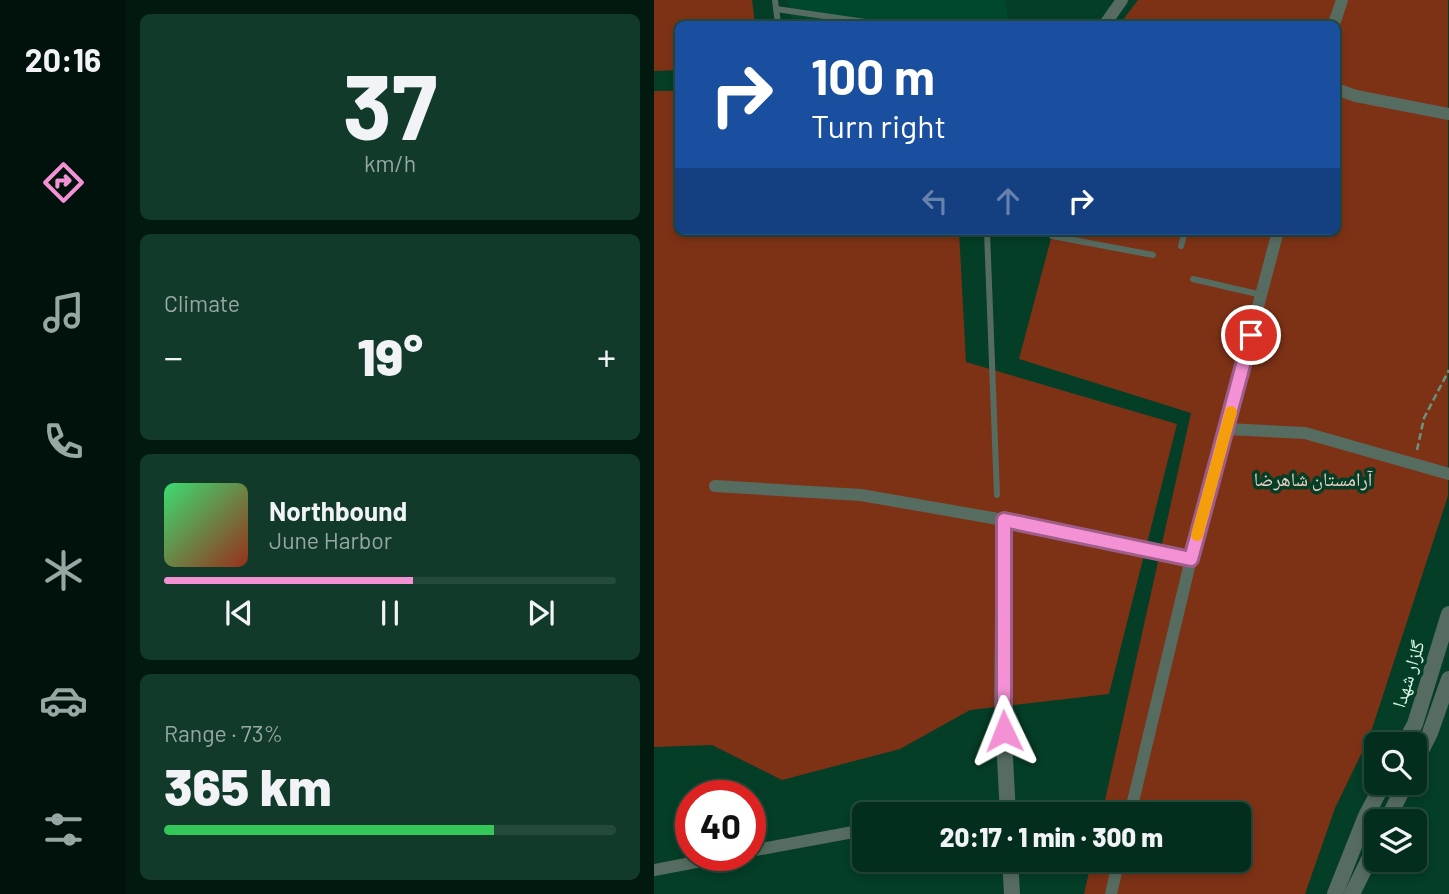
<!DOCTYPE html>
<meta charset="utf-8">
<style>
:root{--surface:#032e1d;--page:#113a2a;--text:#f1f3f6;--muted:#97a8a4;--line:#244a3b;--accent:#f491d4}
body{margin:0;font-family:Barlow,"Noto Naskh Arabic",sans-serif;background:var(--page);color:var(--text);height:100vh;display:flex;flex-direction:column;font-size:26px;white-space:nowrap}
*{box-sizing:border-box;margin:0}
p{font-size:23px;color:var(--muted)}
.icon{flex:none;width:38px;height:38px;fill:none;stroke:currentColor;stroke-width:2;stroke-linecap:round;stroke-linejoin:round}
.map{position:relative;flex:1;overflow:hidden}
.sheet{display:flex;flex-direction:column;gap:14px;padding:14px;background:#021910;width:528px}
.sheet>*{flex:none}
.hud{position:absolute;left:21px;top:21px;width:665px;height:214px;border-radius:10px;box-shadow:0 4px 10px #0003,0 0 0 2px var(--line);background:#1a4fa0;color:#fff;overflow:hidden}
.buttons{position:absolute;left:710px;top:732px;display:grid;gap:14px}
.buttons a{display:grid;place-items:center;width:63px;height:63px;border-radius:10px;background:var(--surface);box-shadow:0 4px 10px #0003,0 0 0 2px var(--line);font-size:35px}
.speed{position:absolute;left:21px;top:780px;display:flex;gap:14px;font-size:35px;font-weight:700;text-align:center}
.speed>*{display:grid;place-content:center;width:91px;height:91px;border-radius:50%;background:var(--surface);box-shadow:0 4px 10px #0003,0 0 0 2px var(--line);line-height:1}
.speed .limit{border:10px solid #d22;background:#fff;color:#111}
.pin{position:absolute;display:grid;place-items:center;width:60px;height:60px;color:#fff;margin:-30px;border:4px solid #fff;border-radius:50%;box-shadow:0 2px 7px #0007}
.me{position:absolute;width:77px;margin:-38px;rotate:358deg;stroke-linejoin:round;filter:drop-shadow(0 0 5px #0008)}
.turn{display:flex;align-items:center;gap:24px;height:147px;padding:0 21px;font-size:32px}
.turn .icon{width:91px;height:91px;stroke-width:2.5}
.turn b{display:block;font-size:49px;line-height:60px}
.lanes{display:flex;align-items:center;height:66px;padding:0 21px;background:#0003;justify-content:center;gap:35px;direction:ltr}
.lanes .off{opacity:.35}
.big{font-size:52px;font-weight:800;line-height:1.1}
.sheet .tile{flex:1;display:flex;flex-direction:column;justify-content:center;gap:10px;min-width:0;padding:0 24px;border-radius:10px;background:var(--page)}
.sheet .dial{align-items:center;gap:0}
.dial b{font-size:91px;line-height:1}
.song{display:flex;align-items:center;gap:21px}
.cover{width:84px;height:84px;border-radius:10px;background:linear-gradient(135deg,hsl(140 70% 55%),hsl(10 70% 35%))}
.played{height:7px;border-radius:4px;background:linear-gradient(90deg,var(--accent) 55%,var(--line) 55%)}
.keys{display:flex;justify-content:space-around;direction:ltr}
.heat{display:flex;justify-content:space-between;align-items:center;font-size:38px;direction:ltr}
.charge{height:10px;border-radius:5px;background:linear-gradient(90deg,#34c759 73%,var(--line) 0)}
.trip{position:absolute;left:198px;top:802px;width:399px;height:70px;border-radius:10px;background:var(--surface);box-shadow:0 4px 10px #0003,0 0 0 2px var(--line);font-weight:800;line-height:70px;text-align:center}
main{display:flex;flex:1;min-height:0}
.tabs{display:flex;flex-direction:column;width:126px;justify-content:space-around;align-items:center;background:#01120c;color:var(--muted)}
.tabs .icon{width:49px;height:49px}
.tabs .selected{color:var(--accent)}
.tabs b{font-size:32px;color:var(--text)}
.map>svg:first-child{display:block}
</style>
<main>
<nav class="tabs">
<b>20:16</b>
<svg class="icon selected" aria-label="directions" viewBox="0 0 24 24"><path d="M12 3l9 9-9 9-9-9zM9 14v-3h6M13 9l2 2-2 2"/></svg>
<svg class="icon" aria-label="music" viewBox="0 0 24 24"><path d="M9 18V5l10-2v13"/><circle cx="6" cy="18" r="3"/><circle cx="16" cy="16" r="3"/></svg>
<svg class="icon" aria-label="phone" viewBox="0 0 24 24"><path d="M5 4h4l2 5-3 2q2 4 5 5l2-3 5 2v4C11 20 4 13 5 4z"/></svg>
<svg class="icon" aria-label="climate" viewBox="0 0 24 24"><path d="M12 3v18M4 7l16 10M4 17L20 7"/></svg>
<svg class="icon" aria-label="car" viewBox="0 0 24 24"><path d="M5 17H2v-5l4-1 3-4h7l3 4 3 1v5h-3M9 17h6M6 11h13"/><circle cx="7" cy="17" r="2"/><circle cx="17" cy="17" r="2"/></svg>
<svg class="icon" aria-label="filters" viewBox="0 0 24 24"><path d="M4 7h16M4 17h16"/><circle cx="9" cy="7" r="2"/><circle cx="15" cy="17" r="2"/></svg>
</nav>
<section class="sheet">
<div class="tile dial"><b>37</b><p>km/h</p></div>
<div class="tile"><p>Climate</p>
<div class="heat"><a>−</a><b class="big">19°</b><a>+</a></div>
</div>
<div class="tile">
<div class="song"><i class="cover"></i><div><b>Northbound</b><p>June Harbor</p></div></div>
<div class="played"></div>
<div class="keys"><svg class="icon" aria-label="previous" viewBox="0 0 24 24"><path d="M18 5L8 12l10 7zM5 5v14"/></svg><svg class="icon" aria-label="pause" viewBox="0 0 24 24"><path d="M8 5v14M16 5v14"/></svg><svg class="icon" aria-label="next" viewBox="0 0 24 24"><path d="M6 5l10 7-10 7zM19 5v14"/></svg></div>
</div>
<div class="tile"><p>Range · 73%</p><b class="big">365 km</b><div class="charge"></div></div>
</section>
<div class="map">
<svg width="795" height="894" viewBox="0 0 795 894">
<rect width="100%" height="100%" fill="#043e27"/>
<path fill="#00482d" d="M134,0H352L354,24H188L137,18Z"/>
<g fill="#7d3216">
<path d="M0,0H98L101,24H24V70L0,71Z"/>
<path d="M484,0H794V496L715,738L681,808L651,894H430L438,859H584V814H448L537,413L365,359L399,231H682V24H466Z"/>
<path d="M0,91H24V231H305L312,362L523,424L455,694L316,710L246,749L128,780L58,745L0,747Z"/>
</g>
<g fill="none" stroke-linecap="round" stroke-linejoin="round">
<path stroke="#699480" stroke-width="2.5" stroke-dasharray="7 3.5" stroke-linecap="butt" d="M763,450L770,418L795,370"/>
<g stroke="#576c60" stroke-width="6">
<path d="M121,0L124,24"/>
<path d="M122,9L225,24"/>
<path d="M333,231L343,495"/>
<path d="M395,231L398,236L499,255"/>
<path d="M527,246L531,231"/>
<path d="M539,279L608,295"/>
</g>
<g stroke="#576c60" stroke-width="12">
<path d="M451,24L468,0"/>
<path d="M680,24L688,0"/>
<path d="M682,89L702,96L795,114"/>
<path d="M572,429L651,433L795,474"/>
<path d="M61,486L207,495L350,520L537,559"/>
<path d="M476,814L537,559L624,231"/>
<path d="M96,851L210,830"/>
<path d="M0,870L74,856"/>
<path d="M457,894L465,859"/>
</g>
<g stroke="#576c60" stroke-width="16">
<path d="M350,520L348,703L354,814"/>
<path d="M750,744L761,724L795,614"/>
<path d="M761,763L776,733L795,679"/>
<path d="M733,821L752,782"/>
<path d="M356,859L358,894"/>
<path d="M681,894L712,816L730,782"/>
<path d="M698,894L723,843"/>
</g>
</g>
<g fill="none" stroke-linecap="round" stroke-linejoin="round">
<g stroke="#9f5e8a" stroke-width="18">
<path id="route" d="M350,731V520L537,559L597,335"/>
</g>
<use href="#route" stroke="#f491d4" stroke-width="12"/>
<path stroke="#f59e0b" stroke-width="12" d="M543,535L577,412"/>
</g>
<g text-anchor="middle" stroke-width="7" stroke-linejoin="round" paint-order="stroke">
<g font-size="19" fill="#f1d0c5" stroke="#043e27">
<text x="659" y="486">آرامستان شاهرضا</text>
</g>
<g font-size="19" fill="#daf5e5" stroke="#043e27">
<text transform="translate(754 674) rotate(-73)" y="7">گلزار شهدا</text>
</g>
</g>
</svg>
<div class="buttons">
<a><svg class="icon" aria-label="search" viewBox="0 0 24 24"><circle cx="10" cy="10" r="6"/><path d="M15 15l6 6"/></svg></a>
<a><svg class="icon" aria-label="layers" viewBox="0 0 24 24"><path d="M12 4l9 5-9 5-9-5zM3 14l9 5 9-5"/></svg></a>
</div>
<div class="speed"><div class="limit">40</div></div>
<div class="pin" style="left:597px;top:335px;background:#d93025"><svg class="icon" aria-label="arrive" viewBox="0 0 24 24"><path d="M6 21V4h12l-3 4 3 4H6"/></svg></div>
<svg class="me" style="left:350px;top:731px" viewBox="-20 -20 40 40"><path d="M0-17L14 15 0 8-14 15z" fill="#f491d4" stroke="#fff" stroke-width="4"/></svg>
<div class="trip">20:17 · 1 min · 300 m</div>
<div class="hud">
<div class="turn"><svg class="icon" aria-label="right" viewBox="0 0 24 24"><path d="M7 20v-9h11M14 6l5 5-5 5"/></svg><div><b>100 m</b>Turn right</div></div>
<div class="lanes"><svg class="icon off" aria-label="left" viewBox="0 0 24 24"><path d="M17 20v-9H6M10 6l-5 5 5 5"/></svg><svg class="icon off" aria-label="ahead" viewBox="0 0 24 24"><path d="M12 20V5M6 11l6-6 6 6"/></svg><svg class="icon" aria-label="right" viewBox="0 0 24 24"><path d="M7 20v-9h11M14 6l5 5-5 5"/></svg></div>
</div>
</div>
</main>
